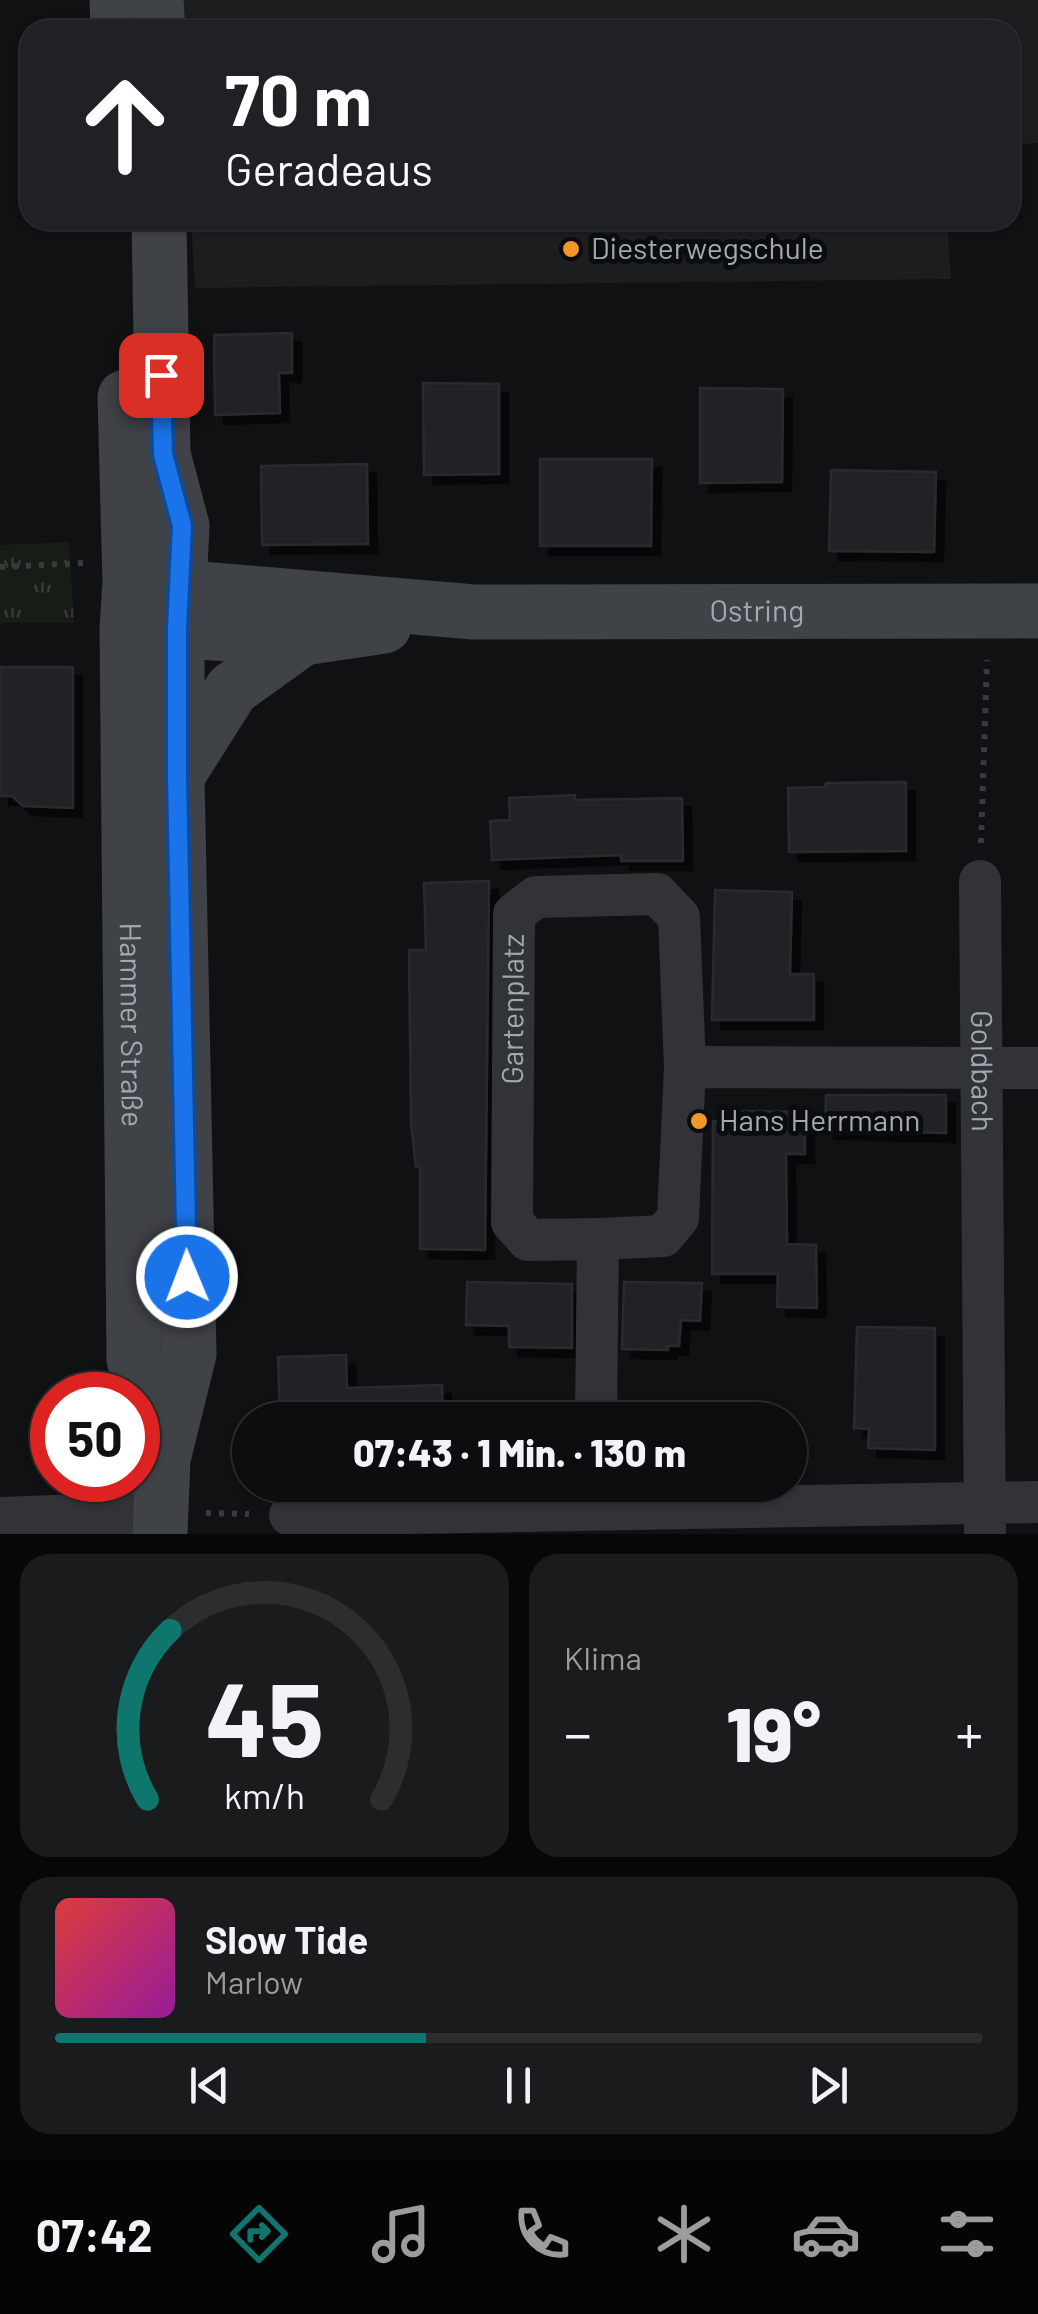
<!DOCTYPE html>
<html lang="de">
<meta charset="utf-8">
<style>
:root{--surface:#0c0d0e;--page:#1a1b1c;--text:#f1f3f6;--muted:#9a9c9e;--line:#2c2d2e;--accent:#0f766e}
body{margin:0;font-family:Barlow,sans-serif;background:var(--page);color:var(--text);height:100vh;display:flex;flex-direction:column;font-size:38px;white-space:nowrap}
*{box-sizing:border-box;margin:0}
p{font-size:32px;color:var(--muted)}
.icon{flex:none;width:55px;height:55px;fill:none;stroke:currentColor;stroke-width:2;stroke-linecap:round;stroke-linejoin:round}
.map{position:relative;height:1534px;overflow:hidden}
.drawer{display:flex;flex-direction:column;gap:20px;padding:20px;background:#070708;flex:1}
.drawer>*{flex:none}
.guide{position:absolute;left:20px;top:20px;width:1000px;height:210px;border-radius:30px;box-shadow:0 2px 8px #0004,0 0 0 2px var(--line);background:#202124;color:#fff;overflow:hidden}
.speed{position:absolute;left:30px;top:1372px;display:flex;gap:20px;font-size:50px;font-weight:700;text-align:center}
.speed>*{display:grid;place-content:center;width:130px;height:130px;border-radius:50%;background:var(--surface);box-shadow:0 2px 8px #0004,0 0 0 2px var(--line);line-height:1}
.speed .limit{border:15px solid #d22;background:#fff;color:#111}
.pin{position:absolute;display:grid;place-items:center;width:85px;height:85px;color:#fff;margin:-42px;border-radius:20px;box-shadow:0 5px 15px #0006}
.me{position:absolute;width:110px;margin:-55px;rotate:359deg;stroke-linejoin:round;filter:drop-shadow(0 0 8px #0008)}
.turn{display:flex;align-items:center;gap:35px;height:210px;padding:0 40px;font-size:45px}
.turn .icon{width:130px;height:130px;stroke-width:2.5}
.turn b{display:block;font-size:70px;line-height:85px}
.big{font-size:75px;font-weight:800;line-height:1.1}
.drawer .widget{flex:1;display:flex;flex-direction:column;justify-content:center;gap:15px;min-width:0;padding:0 35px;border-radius:30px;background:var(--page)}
.drawer .dial{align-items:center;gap:0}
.dial svg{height:260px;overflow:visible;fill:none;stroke:var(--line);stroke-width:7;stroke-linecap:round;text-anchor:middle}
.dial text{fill:var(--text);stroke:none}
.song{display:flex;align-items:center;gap:30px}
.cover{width:120px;height:120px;border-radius:15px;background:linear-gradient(135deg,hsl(0 70% 55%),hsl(300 70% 35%))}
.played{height:10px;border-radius:5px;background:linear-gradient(90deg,var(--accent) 40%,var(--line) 40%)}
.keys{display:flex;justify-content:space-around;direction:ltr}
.heat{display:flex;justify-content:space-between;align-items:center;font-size:55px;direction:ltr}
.drawer .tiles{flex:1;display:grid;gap:20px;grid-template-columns:1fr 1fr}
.widget:last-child{grid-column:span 2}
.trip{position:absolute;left:232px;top:1402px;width:575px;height:100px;border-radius:50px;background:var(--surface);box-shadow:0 2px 8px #0004,0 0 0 2px var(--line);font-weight:800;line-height:100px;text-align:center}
.tab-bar{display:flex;height:160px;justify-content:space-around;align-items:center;background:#050506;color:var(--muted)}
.tab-bar .icon{width:70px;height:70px}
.tab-bar .active{color:var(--accent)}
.tab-bar b{font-size:45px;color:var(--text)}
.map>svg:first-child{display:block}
</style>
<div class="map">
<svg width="1038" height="1534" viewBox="0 0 1038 1534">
<defs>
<pattern id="park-tufts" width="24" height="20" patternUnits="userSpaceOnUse" patternTransform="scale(2.5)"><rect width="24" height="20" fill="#171c17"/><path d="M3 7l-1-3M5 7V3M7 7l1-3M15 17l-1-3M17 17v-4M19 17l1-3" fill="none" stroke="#363a36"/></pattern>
<filter id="shadow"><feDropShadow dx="9" dy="9" stdDeviation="0" flood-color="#0009"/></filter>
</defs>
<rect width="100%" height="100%" fill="#101112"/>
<g fill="#1c1d1f">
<path d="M179,0H1038V143L1010,145V30H181Z"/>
<path d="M191,220H947L951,279L195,288Z"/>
</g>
<path fill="url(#park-tufts)" d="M69,542L74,623H0V545Z"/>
<g fill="#232426" stroke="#2a2b2e" stroke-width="2.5" filter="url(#shadow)">
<path d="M292,333V373H279L280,413L215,415L214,335Z"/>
<path d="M423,383L499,384V474L424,475Z"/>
<path d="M700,388L783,389L782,482L700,483Z"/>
<path d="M540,459H652L651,546H540Z"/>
<path d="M367,464L368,544L262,545L261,466Z"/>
<path d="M831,470L936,472L934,552L829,551Z"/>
<path d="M0,667H73V808L23,806L12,796H0Z"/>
<path d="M906,782V851L789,852L788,788L825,787L826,783Z"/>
<path d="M575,795V800L682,798L683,861H621V855L492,860L490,821L510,820L509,798Z"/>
<path d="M489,881L485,1250L420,1249V1167H416L411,1123L409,950H426L424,883Z"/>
<path d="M715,890L792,892L790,974H814V1020H712Z"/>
<path d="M826,1095H946V1133L825,1130Z"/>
<path d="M728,1111L805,1112V1154H786L787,1244L816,1245L817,1308L777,1307L778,1274H712L713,1121H728Z"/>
<path d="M467,1282L572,1284V1348L509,1347V1326L466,1325Z"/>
<path d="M624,1282L702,1283L700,1321L681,1320L679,1346H667L668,1350L622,1349Z"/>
<path d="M857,1327L935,1328V1450L868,1448L869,1429L854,1428Z"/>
<path d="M346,1355L347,1388L442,1385L443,1420H280L278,1357Z"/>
</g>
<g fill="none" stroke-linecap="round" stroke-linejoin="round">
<g stroke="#373a3e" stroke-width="6" stroke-dasharray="5 8" stroke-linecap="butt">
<path d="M0,567L83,563"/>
<path d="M981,843L987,660"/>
<path d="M206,1513L249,1514"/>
</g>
<g stroke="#313337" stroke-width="42">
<path id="s1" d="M980,881L985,1534"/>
<path d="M598,1239L663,1236L678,1218L685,1067L1038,1068"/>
<path id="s2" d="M596,1420L598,1239L528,1240L512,1222L514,914L536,897L657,894L679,917L685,1067"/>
<path d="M290,1515L1038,1502"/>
<path d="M0,1518L160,1512"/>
</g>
<g stroke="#3f4247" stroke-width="55">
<path d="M117,0L118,30"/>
<path d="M156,0L158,30"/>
<path d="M159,220L163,454L182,526L177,629V776L189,1354L163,1459L160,1534"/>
<path id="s3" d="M125,397L130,583L127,629L134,1359L162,1456"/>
<path id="s4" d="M143,584L474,612L1038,611"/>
<path d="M142,629L303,638"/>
<path d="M177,776L232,689L303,638L384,626"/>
</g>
</g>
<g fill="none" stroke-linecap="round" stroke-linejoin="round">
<g stroke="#114b97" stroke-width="25">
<path id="route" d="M161,375L163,454L182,526L177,629V776L187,1277"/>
</g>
<use href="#route" stroke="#1a73e8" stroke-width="18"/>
</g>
<g fill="#f19629" stroke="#0b0c0d" stroke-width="4">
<circle cx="571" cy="249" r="10"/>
<circle cx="699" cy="1121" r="10"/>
</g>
<g text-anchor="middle" stroke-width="10" stroke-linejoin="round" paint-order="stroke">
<g font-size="30" fill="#a2a9b3" stroke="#0b0c0d" text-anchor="start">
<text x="591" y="259">Diesterwegschule</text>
<text x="719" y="1131">Hans Herrmann</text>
</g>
<g font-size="30" fill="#a2a9b3" stroke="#0b0c0d">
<text dy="10" stroke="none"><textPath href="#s4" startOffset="615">Ostring</textPath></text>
<text dy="10" stroke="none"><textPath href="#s2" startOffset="488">Gartenplatz</textPath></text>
<text dy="10" stroke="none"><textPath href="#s3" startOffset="628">Hammer Straße</textPath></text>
<text dy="10" stroke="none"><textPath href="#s1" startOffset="190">Goldbach</textPath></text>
</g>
</g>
</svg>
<div class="speed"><div class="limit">50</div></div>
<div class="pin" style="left:161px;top:375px;background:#d93025"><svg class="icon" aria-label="arrive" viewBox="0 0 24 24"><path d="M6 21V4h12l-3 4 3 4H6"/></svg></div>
<svg class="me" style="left:187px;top:1277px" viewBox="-20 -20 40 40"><circle r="17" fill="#1a73e8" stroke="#fff" stroke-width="3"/><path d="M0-11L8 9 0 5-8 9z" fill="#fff"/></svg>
<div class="trip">07:43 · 1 Min. · 130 m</div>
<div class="guide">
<div class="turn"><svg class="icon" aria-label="ahead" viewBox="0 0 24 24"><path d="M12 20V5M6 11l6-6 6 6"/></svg><div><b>70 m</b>Geradeaus</div></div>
</div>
</div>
<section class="drawer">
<div class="tiles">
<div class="widget dial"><svg viewBox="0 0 100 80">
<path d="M14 69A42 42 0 1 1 86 69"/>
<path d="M14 69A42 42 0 0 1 21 17" stroke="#0f766e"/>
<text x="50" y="56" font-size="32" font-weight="700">45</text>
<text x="50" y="72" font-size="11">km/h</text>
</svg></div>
<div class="widget"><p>Klima</p>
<div class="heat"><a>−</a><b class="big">19°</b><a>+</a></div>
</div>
<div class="widget">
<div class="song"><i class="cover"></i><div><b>Slow Tide</b><p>Marlow</p></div></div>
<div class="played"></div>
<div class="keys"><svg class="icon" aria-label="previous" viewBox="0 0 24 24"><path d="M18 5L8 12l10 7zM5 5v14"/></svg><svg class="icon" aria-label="pause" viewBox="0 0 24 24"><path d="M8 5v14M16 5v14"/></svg><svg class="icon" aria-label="next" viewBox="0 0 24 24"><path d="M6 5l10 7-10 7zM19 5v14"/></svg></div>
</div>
</div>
</section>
<nav class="tab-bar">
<b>07:42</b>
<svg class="icon active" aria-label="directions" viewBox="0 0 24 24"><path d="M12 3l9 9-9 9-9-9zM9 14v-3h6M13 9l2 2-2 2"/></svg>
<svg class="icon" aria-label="music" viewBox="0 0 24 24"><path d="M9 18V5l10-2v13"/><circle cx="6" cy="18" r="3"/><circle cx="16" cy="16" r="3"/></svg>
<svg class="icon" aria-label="phone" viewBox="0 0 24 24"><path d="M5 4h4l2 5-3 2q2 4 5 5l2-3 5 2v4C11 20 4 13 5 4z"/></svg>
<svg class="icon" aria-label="climate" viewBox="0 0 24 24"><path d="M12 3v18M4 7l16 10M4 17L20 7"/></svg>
<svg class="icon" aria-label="car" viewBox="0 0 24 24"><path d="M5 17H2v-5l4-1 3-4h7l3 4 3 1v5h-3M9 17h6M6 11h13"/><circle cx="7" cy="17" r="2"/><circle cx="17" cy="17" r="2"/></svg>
<svg class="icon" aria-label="filters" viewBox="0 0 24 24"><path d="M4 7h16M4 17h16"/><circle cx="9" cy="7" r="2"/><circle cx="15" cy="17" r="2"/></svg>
</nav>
